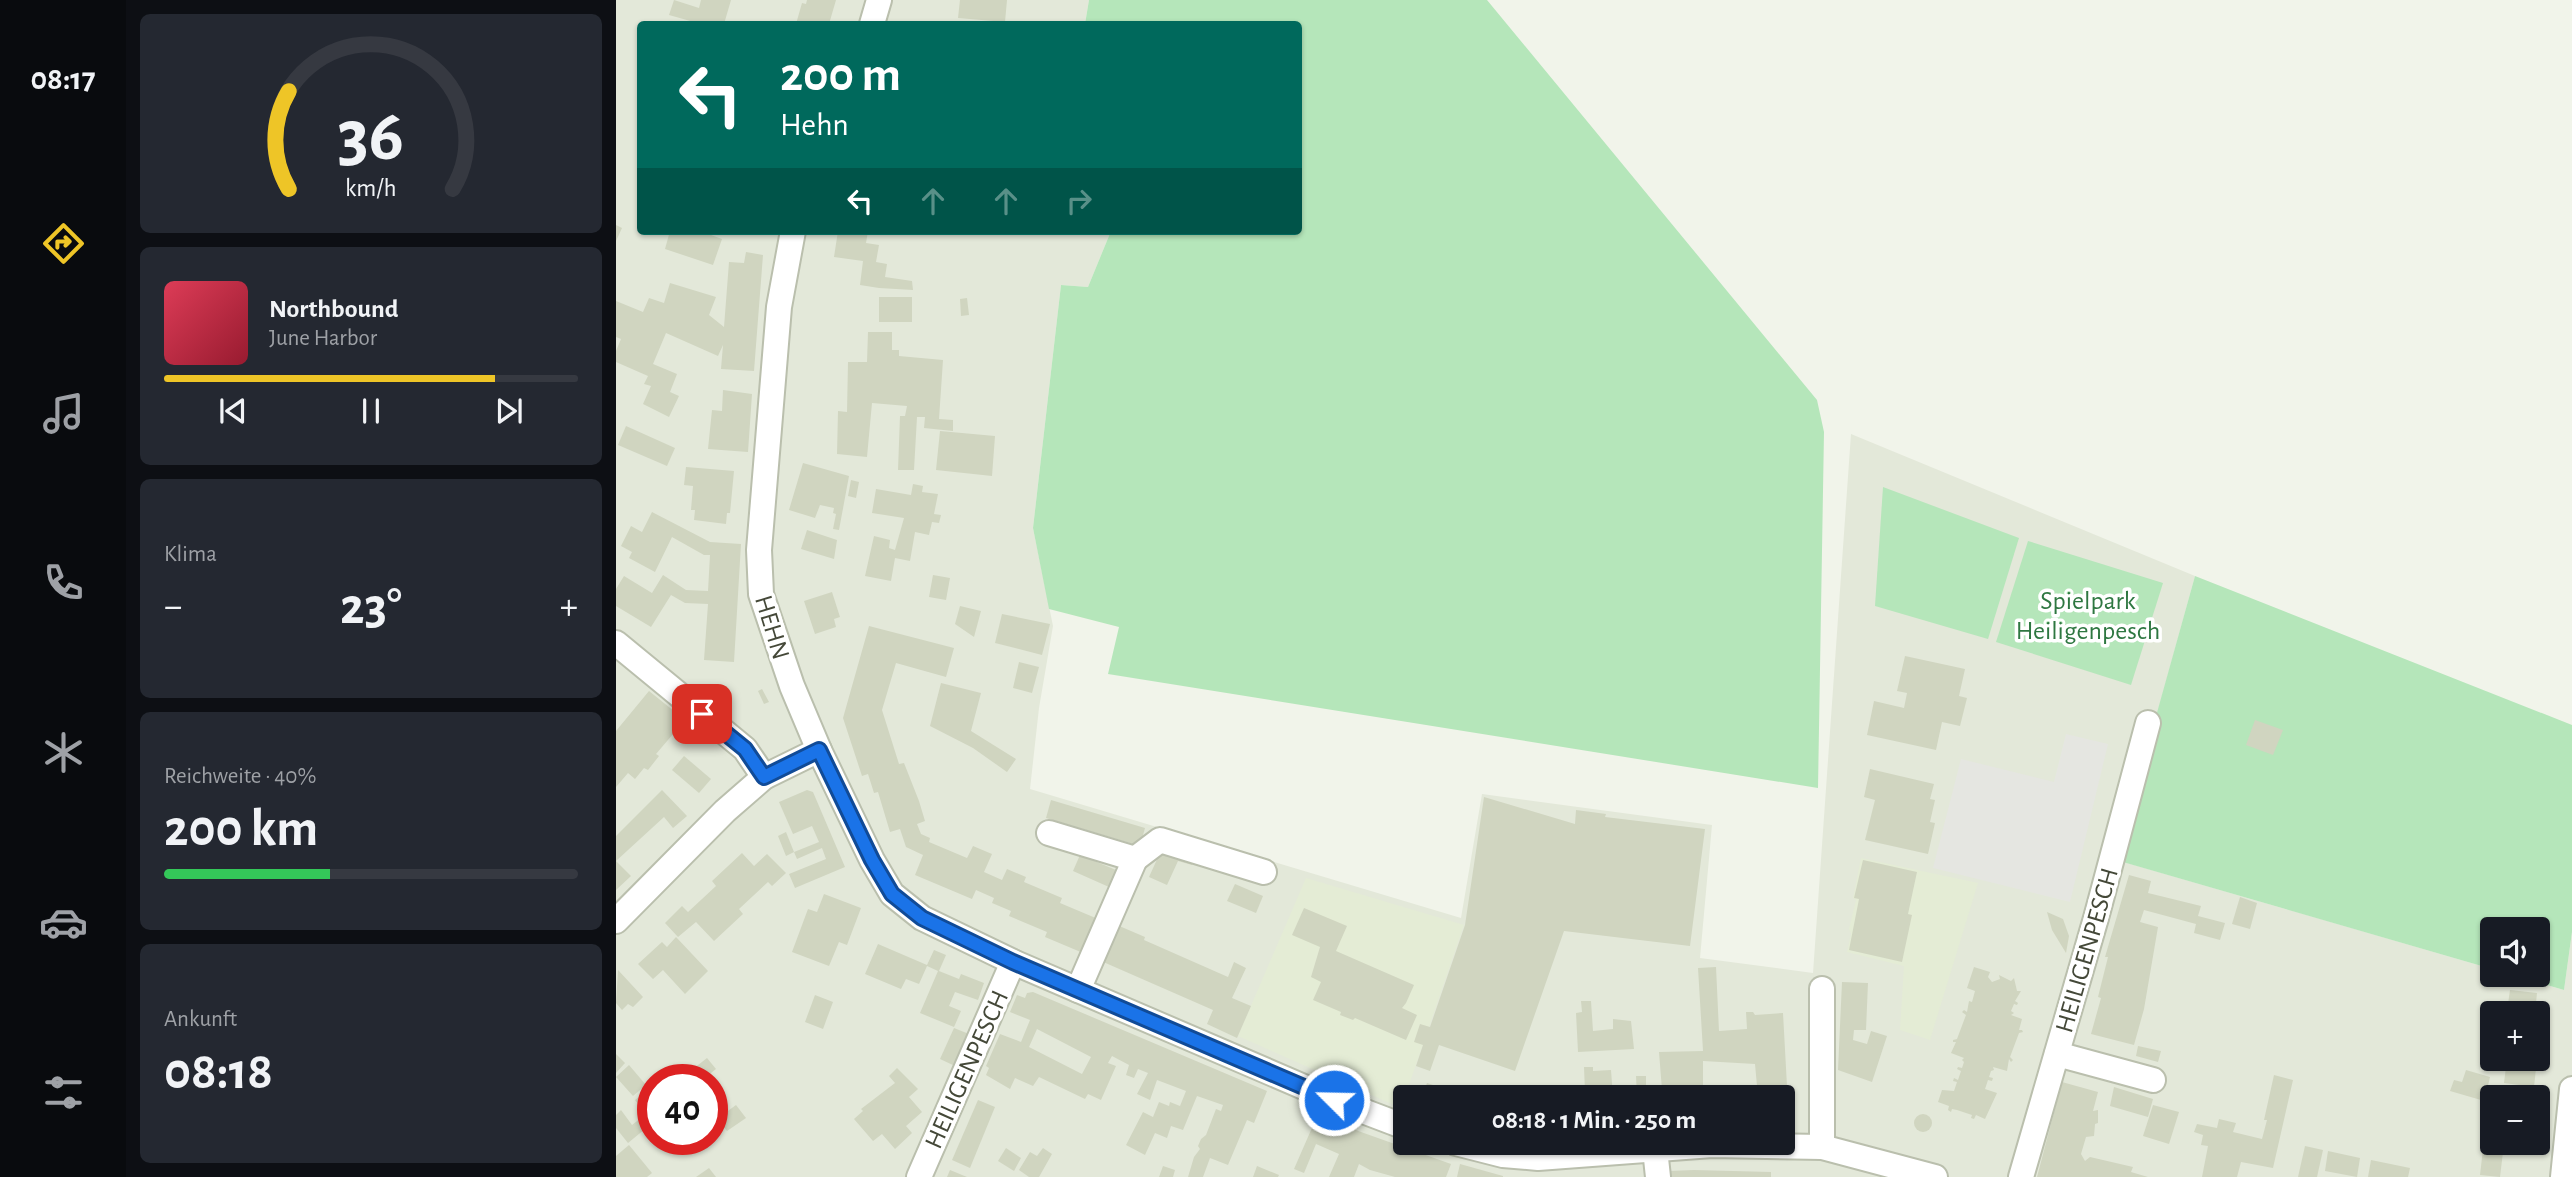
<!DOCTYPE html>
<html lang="de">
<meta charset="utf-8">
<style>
:root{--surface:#171b24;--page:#242831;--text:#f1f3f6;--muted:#9ea1a6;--line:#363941;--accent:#eec527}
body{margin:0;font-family:"Alegreya Sans",sans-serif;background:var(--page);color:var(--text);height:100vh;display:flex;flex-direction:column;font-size:26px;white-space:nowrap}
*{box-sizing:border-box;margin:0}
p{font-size:23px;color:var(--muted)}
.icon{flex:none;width:38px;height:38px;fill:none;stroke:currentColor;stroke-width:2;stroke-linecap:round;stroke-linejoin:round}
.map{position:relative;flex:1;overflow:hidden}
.panel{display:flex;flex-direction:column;gap:14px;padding:14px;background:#0d0f14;width:490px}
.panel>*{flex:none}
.banner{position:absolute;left:21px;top:21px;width:665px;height:214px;border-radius:7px;box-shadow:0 2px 5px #0004;background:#00695c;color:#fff;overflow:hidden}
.tools{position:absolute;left:1864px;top:917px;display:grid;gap:14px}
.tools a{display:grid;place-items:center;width:70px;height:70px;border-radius:7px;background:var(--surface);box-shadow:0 2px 5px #0004;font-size:35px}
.speed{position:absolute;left:21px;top:1064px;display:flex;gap:14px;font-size:35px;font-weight:700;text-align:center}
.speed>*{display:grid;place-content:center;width:91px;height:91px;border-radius:50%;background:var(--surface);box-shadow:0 2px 5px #0004;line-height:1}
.speed .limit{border:10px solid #d22;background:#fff;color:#111}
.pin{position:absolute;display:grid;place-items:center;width:60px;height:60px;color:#fff;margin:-30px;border-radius:14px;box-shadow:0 4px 10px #0006}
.me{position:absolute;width:77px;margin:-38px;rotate:293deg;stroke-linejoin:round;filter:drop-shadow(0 0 5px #0008)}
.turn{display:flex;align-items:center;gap:24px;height:147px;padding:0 28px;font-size:32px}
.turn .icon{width:91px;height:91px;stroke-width:2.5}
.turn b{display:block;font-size:49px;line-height:60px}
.lanes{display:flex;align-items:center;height:66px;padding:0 28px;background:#0003;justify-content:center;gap:35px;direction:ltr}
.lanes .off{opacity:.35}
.big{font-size:52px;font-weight:700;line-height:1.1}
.panel .card{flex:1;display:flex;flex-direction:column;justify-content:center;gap:10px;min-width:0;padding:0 24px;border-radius:10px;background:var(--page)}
.panel .dial{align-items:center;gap:0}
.dial svg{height:182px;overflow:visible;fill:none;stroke:var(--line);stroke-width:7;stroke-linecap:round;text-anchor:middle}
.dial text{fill:var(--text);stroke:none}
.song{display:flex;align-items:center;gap:21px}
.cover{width:84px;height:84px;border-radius:10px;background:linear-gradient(135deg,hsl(350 70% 55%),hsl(350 70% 35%))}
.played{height:7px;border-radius:4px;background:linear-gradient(90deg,var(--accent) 80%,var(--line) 80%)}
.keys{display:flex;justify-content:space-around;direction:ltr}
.heat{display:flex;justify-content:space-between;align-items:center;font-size:38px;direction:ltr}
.charge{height:10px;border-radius:5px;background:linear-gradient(90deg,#34c759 40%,var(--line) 0)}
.trip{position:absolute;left:777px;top:1085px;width:402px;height:70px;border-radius:7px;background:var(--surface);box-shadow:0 2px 5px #0004;font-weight:700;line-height:70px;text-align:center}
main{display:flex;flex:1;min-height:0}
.tabs{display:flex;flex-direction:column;width:126px;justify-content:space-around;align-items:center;background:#090b0e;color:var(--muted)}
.tabs .icon{width:49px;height:49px}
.tabs .current{color:var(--accent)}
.tabs b{font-size:32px;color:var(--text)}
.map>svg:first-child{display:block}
</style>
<main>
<nav class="tabs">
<b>08:17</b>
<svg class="icon current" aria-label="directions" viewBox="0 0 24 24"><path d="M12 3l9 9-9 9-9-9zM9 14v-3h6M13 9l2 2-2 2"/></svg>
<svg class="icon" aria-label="music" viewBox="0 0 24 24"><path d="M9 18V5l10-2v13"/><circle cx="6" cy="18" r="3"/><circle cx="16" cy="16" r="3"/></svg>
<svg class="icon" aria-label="phone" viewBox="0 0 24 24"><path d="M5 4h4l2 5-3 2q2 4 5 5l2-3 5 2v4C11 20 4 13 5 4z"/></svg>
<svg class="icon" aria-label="climate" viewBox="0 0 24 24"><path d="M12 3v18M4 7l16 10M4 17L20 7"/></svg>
<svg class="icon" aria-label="car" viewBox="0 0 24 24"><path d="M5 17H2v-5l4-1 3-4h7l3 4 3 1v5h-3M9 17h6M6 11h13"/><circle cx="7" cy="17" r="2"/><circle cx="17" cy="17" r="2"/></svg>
<svg class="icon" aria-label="filters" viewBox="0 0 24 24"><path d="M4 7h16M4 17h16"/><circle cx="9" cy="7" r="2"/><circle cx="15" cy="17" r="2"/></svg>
</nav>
<section class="panel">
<div class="card dial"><svg viewBox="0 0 100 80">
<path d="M14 69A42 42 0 1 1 86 69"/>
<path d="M14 69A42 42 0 0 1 14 26" stroke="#eec527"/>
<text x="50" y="56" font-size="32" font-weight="700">36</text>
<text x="50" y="72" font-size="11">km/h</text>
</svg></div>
<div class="card">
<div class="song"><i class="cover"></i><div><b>Northbound</b><p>June Harbor</p></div></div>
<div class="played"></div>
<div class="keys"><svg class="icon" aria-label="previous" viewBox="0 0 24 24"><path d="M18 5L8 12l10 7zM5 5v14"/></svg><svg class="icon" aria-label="pause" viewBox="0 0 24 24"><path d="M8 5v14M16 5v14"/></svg><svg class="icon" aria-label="next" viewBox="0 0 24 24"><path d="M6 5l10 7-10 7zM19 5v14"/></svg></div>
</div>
<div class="card"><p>Klima</p>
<div class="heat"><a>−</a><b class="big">23°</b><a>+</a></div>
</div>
<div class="card"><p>Reichweite · 40%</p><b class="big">200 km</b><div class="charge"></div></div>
<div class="card"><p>Ankunft</p><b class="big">08:18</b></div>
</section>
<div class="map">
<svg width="1956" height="1177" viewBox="0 0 1956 1177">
<rect width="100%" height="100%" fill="#f1f4ea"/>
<path fill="#e3e8d9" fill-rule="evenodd" d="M0,0H473L469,24H24V231H495L472,287L445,285L417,528L437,626L423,708L414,789L845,918L866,794L1096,825L1084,958L1197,973L1235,434L1579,576L1501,860L1876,969V975H1896L1948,990L1956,932V1177H0ZM1876,1013H1922V1059H1876ZM37,1080H96V1139H37ZM789,1097H1167V1143H789ZM1876,1097H1922V1143H1876Z"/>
<g fill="#e4ecd5">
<path d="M1245,858L1362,883L1314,1040L1284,1030L1288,966L1231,952L1235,934L1233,929L1240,900L1237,898Z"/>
<path d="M690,878L848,925L785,1108L622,1036Z"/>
</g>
<g fill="#b5e6ba">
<path d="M473,0H871L1201,400L1208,432L1202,788L492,674L503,627L433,609L417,528L445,285L472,287L495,231H682V24H469Z"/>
<path d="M1267,487L1403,538L1372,639L1259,606Z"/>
<path d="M1412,541L1547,583L1515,685L1380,642Z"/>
<path d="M1579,576L1956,725V932L1948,990L1896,975H1922V929H1876V969L1500,860Z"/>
</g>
<path fill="#e5e6e1" d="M1450,734L1492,744L1454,902L1317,868L1345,759L1438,782Z"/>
<g fill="#d0d5c0" fill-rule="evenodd">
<path d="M58,0L83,8L85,0H115L108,24H85L53,15Z"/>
<path d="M191,0H220L213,24H180L186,3L190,4Z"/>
<path d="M344,0H391L389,22L342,18Z"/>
<path d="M0,225L6,228L0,241Z"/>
<path d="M54,231H84L106,239L97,265L49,249Z"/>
<path d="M222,231H252L250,243L263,245L260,262L271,264L269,277L296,281L297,290L263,288L244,285L247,261L218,257Z"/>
<path d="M130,252L147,255L138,371L105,369L107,345L102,356L50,333L37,364L61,374L54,392L63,396L53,417L27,404L35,386L28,384L32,376L0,362V351L5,339L0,337V301L27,312L33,298L48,303L54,283L100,297L93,315L108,327L113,262L128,263Z"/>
<rect x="263" y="297" width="33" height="25"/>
<path d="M351,298L353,315L345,316L344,299Z"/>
<path d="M252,332H276V350H283V356L327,360L323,419L337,420V431L308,428L309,417H301L298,470H282L284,416H289L291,406L256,403L251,457L221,454L222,411L231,412L232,362H251Z"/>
<path d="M107,390L136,394L132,452L92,449L96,410L106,411Z"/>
<path d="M10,426L59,448L51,466L2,445Z"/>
<path d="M324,431L379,436L376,476L320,470Z"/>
<path d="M187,463L233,476L223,530L217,529L220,514L217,513L218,508L204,505L199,518L173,510Z"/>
<path d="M70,467L118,471L114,513H111L110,524L78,520L79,510H75L77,486L68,485Z"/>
<path d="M235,480L243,482L240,498L232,496Z"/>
<path d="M297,484L307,486L306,492L322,494L318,514L325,515L323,523L316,522L313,535L299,532L294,561L279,558L275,581L249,576L258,536L274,540L273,548L279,550L288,518L256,513L260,489L295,495Z"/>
<path d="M36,512L94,542L125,544L118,662L88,660L92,604L69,603L55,595L35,627L0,606V589L8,576L36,593L47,575L70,590L92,591L94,555H88L56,537L39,572L13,558L16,552L5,546L15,526L26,532Z"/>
<path d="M191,530L221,540L218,559L185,549Z"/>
<path d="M317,575L334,578L330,600L313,597Z"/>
<path d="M216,592L224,617L218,619L220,627L199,634L188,601Z"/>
<path d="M344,606L365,611L358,637L339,624Z"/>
<path d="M386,614L434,624L426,655L379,643Z"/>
<path d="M253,626L338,648L330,677L280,663L266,710L283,764L288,763L303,801L309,821L301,824L305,834L314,838L313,842L351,858L357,846L376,854L368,872L386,880L391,869L410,877L408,882L446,898L444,903L482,919L467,953L429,937L431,932L393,916L395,911L376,903L378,898L360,890L356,899L299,875L307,855L290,847L284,829L274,832L262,792L258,793L252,774L246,776L227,718Z"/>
<path d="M1289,656L1349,669L1343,696L1351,698L1344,726L1326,722L1320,750L1251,735L1258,701L1288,708L1291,693L1281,691Z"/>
<path d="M403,662L423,667L416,693L397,688Z"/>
<path d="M325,683L365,693L355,731L400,759L391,772L357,748L314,726Z"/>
<path d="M146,689L153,702L148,704L142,691Z"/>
<path d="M33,691L69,720L40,754L43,756L32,770L28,768L19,779L12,773L0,787V731Z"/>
<path d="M1639,720L1667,730L1657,755L1630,745Z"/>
<path d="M68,756L95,779L83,793L56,770Z"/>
<path d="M1254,769L1318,784L1314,799L1319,800L1314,822L1319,823L1312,854L1249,840L1259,800L1248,797Z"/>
<path d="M46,790L71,816L57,828L48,817L0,861L15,876L0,890V836Z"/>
<path d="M191,790L197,792L229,867L179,888L173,874L210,859L206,848L181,859L178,852L170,856L162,836L170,832L178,852L203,842L196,826L177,834L163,802Z"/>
<path d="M868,797L959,824L960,810L990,814L989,817L1089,829L1074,946L948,931L899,1071L823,1045L814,1071L800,1066L807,1045L798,1042L804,1024L814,1027L849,925Z"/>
<path d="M435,800L529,828L524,846L430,818Z"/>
<path d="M548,844L578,857L576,865L562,861L551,885L533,877Z"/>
<path d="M126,853L138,866L151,854L170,873L156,886L152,882L123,909L127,914L98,941L80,922L62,937L49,923L66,906L72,912L100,886L96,881Z"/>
<path d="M464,855L500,870L493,887L457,871Z"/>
<path d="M1247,860L1301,872L1292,914L1296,915L1286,962L1233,950L1243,899L1238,898Z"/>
<path d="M1513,875L1535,881L1532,893L1585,906L1582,916L1609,923L1604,940L1578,933L1580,924L1528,910L1524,922L1542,927L1528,1009L1518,1045L1475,1034L1485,998L1482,997L1492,957H1489Z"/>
<path d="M619,884L647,896L640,913L611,901Z"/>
<path d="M208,894L245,908L231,945L223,942L213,966L176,952L192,909L201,912Z"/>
<path d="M1624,897L1641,903L1634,929L1616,924Z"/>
<path d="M688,908L731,926L720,951L798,985L790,1003L786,1008L801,1015L790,1040L739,1018L737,1020L724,1015L725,1012L697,1000L705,982L695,977L704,947L676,935Z"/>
<path d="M1431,912L1447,919L1453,936L1450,953L1436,930Z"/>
<path d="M501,925L529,937L528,940L612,977L618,962L630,968L616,998L635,1006L621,1038L591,1024L597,1010L485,961Z"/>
<path d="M60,937L92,971L69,994L47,970L37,979L22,964L46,942L51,947Z"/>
<path d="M262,944L311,965L318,950L330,955L323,971L343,979L345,974L368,983L362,1000L339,992L333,1006L345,1011L338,1027L304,1013L322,971L311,966L303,984L290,979L285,989L249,974Z"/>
<path d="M1100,967L1103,1031L1131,1029L1130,1012H1137L1139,1015L1167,1013L1171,1086L1175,1087V1126H1167V1097H1021L1020,1076H1030V1091L1046,1090L1043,1052L1087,1051L1082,968ZM1087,1061L1139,1064L1141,1086H1136V1089H1087Z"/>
<path d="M1358,967L1374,972L1372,977L1376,982L1384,979L1383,975L1395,981L1398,978L1401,991H1405L1399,1001L1402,1003L1401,1005L1398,1004L1395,1011L1398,1013L1395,1015L1406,1019L1403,1030H1406L1407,1032L1403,1033L1394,1057L1397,1060L1395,1062L1393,1059L1391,1071L1377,1067L1378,1070L1375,1071L1373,1077L1377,1078L1376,1081L1372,1080L1369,1089L1381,1093L1369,1119L1360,1115L1358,1119L1355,1118L1356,1115L1341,1110L1336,1109L1335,1112L1332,1110L1333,1106L1322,1102L1326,1090L1338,1091L1341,1082L1337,1081L1338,1078L1342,1080L1345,1071L1341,1069L1342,1067L1346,1068L1348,1062L1346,1060L1348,1058L1335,1053L1340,1042H1337V1040L1341,1039L1350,1015L1346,1012L1348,1010L1351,1012L1353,1001L1356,1002L1359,991L1351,988Z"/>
<path d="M2,970L27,997L17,1007L12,1004L6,1010L0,1003Z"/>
<path d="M1226,982L1252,983L1250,1030H1238L1237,1040L1251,1044L1255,1031L1271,1036L1256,1082L1222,1070Z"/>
<path d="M1894,990L1921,993L1919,1013H1886L1888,1003L1892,1004Z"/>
<path d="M417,992L651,1091L638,1123L631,1120L612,1165L594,1158L587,1177H572L578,1157L584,1149L582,1146L585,1139L590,1135L600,1109L605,1111L607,1105L581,1096L567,1130L555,1126L551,1138L539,1133L529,1155L510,1145L527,1112L537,1117L543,1102L553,1106L554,1102L564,1106L570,1091L541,1080L534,1100L521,1094L532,1073L522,1069L518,1078L510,1075L513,1065L496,1056L492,1063L500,1066L485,1100L472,1094L469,1099L423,1077L417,1086L399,1078L394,1089L370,1075L373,1068L370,1066L384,1034L405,1042L414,1020L394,1012L401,995L409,998L411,993ZM421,1029L475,1057L466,1074L413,1047Z"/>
<path d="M199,995L217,1002L207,1029L189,1022Z"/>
<path d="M965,1001H975L977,1031L997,1029V1019L1015,1021L1018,1049L962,1052L960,1013L966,1012Z"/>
<path d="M338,1028L353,1034L339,1066L324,1059Z"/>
<path d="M1522,1046L1545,1051L1542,1062L1520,1056Z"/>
<path d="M0,1054L9,1063L0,1073Z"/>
<path d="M91,1058L100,1069L86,1080L77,1069Z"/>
<path d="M1891,1059H1921L1918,1087L1888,1083Z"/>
<path d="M13,1065L30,1085L17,1096L0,1077Z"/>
<path d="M968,1067H977V1071L995,1070L997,1097H946L945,1093L969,1092Z"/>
<path d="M281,1068L302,1089L293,1097L306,1112L290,1126L296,1133L279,1149L266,1134L257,1141L238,1119L247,1111L245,1109L279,1083L273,1076Z"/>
<path d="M1850,1070L1874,1077L1871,1090L1868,1089L1865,1100L1834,1091L1838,1080L1846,1082Z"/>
<path d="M1658,1075L1677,1080L1657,1168L1625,1162L1621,1177H1586L1592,1146L1585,1145L1587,1135L1578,1132L1581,1124L1601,1128L1603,1119L1620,1123L1617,1132L1646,1139L1651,1120H1648Z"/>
<path d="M1446,1082L1482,1092L1477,1111L1482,1110V1123L1479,1124L1478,1136L1470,1137L1465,1154L1469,1161L1474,1157L1517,1167L1515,1172L1532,1177H1421Z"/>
<path d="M811,1083L838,1092L847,1097H806Z"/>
<path d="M37,1086V1126L35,1124L12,1143L0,1128V1115L5,1110L16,1125L30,1114L19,1100Z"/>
<path d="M1498,1087L1537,1099L1532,1117L1494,1106Z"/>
<path d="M851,1090L862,1094L861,1097H849Z"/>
<path d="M362,1100L379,1107L354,1168L336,1160Z"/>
<path d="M120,1105L130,1118L111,1131L101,1119Z"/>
<path d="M1537,1105L1563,1112L1553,1144L1527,1136Z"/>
<circle cx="1307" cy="1123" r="9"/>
<path d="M702,1114L745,1132L835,1164L830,1177H779L754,1170L743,1164L738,1177H713L723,1154L700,1144L688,1173L678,1169Z"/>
<path d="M1879,1143H1911L1910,1154L1887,1152L1884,1177L1864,1175L1867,1149L1878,1150Z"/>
<path d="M13,1145L36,1173L31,1177H0V1156Z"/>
<path d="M1689,1146L1707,1150L1701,1177H1682Z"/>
<path d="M390,1148L405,1158L398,1171L382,1161Z"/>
<path d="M427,1148L436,1154L423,1177H413L403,1170L414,1152L421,1156Z"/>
<path d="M1712,1151L1744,1158L1741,1177L1709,1171Z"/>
<path d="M1755,1160L1794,1168L1792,1177H1752Z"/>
<path d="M844,1164L887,1176V1177H841Z"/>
<path d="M547,1166L559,1170L557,1177H543Z"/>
<path d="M641,1166L663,1175L662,1177H637Z"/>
<path d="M93,1168L100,1177H80Z"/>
<path d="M334,1170L351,1177H331Z"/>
<path d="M1078,1170L1155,1172V1177H1053V1171Z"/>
</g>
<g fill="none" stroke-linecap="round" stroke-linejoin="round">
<g stroke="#babfad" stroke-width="28">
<g id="minor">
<path d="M256,24L263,0"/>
<path d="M177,231L163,307L143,550L145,594L176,686L203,750L256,860L276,894L306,918L397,962L718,1100L789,1127"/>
<path d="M0,643L129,749L148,777"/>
<path d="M433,833L519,859L462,990"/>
<path d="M519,859L544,840L648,872"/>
<path d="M0,921L109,811L148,777L203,750"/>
<path d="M1441,1054L1537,1080"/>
<path d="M840,1143L887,1155L922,1158L1096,1145L1206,1147L1319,1177"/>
<path d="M1206,1147V989"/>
<path d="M1039,1149L1042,1177"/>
<path d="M303,1177L397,962"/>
<path d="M1405,1177L1480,918L1532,723"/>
<path d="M1947,1177L1956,1089"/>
</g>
</g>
<use href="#minor" stroke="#fff" stroke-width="24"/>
</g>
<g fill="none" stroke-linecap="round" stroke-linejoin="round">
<g stroke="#114b97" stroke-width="18">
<path id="route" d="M86,714L129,749L148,777L203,750L256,860L276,894L306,918L397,962L718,1100"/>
</g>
<use href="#route" stroke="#1a73e8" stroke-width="12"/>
</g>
<g text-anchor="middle" stroke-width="7" stroke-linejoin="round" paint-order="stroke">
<g font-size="26" fill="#2e7741" stroke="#fff">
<text x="1472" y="609">Spielpark<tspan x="1472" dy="30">Heiligenpesch</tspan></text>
</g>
<g font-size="26" fill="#444838" stroke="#fff">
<text transform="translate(157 627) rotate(73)" y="9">HEHN</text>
<text transform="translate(1470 950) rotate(-74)" y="9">HEILIGENPESCH</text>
<text transform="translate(350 1069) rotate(-66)" y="9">HEILIGENPESCH</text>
</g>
</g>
</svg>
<div class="tools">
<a><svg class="icon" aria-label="sound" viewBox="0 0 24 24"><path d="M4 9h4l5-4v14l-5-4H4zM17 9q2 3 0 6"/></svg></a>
<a>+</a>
<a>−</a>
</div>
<div class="speed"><div class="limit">40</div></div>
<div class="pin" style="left:86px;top:714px;background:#d93025"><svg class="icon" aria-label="arrive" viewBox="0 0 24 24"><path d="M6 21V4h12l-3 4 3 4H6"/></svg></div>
<svg class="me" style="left:718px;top:1100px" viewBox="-20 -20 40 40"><circle r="17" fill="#1a73e8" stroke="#fff" stroke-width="3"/><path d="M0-11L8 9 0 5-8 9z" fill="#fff"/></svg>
<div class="trip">08:18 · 1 Min. · 250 m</div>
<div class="banner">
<div class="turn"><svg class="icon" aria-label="left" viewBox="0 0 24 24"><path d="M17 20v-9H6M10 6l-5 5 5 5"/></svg><div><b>200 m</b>Hehn</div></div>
<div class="lanes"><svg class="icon" aria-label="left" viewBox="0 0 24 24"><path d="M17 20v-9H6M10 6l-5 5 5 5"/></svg><svg class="icon off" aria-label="ahead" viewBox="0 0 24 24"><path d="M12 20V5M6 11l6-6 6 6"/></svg><svg class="icon off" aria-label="ahead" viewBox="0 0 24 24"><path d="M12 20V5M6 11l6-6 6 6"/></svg><svg class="icon off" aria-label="right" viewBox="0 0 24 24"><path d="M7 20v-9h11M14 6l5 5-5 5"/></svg></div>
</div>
</div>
</main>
